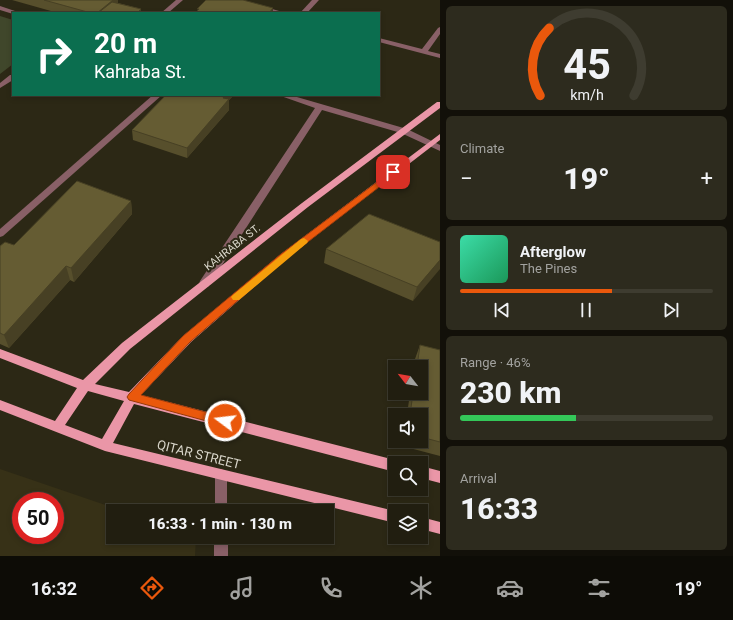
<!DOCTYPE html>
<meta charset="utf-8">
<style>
:root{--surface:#211e10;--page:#2d2b1e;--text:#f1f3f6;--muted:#a2a29f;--line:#3e3c30;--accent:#ea580c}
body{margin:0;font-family:Roboto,sans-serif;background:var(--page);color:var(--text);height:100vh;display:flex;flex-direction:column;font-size:15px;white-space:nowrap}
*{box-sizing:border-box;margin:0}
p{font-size:13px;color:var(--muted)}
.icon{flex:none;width:22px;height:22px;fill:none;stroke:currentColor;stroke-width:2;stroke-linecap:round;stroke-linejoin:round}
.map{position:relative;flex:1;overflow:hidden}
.details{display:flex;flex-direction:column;gap:6px;padding:6px;background:#121009;width:293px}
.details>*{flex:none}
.banner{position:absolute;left:12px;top:12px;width:368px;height:84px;border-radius:0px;box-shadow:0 2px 6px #0003,0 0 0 1px var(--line);background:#0b6e4f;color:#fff;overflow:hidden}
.needle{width:26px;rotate:301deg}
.tools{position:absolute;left:388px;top:360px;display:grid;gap:8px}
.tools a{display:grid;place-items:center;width:40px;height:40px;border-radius:0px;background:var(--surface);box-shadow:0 2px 6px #0003,0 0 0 1px var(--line);font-size:20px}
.speed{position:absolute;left:12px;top:492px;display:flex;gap:8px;font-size:20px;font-weight:700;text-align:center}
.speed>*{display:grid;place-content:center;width:52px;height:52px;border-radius:50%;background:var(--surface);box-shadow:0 2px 6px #0003,0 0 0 1px var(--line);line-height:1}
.speed .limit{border:6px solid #d22;background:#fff;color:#111}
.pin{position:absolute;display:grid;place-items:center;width:34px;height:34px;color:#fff;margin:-17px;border-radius:8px;box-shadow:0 2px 6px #0006}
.me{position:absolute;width:44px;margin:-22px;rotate:285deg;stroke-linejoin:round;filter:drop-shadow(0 0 3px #0008)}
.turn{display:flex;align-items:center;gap:14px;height:84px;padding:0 16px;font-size:18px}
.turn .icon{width:52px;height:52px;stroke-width:2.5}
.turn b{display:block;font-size:28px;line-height:34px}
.big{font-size:30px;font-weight:800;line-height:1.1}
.details .tile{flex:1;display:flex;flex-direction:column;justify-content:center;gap:6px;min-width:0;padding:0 14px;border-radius:6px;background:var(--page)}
.details .dial{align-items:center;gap:0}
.dial svg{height:104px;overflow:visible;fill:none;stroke:var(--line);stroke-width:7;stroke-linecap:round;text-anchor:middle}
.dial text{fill:var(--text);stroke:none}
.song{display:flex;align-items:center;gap:12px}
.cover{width:48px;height:48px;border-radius:6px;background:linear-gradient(135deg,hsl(160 70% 55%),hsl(150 70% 35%))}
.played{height:4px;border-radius:2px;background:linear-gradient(90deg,var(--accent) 60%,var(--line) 60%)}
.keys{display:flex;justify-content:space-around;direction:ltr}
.heat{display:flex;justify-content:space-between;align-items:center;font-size:22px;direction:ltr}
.charge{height:6px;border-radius:3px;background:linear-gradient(90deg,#34c759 46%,var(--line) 0)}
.trip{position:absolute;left:106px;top:504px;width:228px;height:40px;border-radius:0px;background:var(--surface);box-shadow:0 2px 6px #0003,0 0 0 1px var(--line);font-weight:800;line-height:40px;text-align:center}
.menu{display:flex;height:64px;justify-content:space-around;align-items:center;background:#0d0c06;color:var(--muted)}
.menu .icon{width:28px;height:28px}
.menu .current{color:var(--accent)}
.menu b{font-size:18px;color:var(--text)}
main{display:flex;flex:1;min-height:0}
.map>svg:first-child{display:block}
</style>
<main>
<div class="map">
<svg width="440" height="556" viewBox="0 0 440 556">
<rect width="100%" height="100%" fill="#2c2815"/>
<path fill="#373117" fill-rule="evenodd" d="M0,469L123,511H113V537H196L195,556H0ZM21,501H55V535H21Z"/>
<path fill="#40472b" d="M0,16L13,20V64L0,74Z"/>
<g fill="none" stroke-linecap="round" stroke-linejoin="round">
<g fill="#896067" fill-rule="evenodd">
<path d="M176,0H183L168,13H161Z"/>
<path d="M231,0H241L286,13H275Z"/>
<path d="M312,0H319L307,13H300Z"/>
<path d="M0,6L18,12L19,13L13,14L0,10Z"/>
<path d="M440,27V34L428,51L440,54V58L379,42V38L422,49L438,28Z"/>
<path d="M10,75H13V80L0,88V83Z"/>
<path d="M153,95H162L3,236L0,237V229Z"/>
<path d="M278,95H290L407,129L440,145V151L401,133L322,110L208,287H200L199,284L200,281L315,108Z"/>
<path d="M221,469L225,471L227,475V511H215V475L217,471Z"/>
<rect x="214" y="537" width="14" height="19"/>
</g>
<g fill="#ea96a7" fill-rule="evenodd">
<path d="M437,102H440V108L308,207L130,349L95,384L129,392L183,336L281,254L440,134V140L287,258L191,342L141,395L395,460L400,463H395V472L134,404L113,443L395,511V523L105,451L0,410V400L55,421L77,388L0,358V349L83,380L122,343L302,203ZM88,391L124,401L102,439L65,425Z"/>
<path d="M421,466L440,471V483L421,478Z"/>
<path d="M421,517L440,522V534L421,529Z"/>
</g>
</g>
<g fill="#574f2c">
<path d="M12,0H118V3L141,9V13H58Z"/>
<path d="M166,95H234L229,100V110L187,158L133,140L132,130Z"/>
<path d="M131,201L132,214L74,282L70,280L9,348L0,344V246L14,245Z"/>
<path d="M440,242L413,301L324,263L326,249Z"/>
<path d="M420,345L440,350V456L402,446L403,441H421V415H407L410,393H421V367H414L415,359Z"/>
</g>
<g fill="#474024">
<path d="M113,0H118V6L110,13H97Z"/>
<path d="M273,8V13H269Z"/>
<path d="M141,9V13H137Z"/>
<path d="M225,95H234L229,100V110L187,158V148Z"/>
<path d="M131,201L132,214L74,282L71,268Z"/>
<path d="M440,260V269L413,301L417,287Z"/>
<path d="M66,266L70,280L9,348L4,335Z"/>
</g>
<g fill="#655c33" stroke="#474024">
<path d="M44,0H113L97,13H91Z"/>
<path d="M206,0H243L273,8L269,13H195L199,9H197Z"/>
<path d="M112,2L141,9L137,13H98Z"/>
<path d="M166,95H225L223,98L229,99L187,148L132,130Z"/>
<path d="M77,181L131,201L71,268L66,266L4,335L0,333V246L5,242L14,245Z"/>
<path d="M369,214L440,242V260L417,287L326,249Z"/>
<path d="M420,345L440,350V442L421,437V415H410L413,393H421V367H417Z"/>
</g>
<path fill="#ea580c" stroke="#983908" d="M393,170L396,171V174L287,258L190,342L141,395L225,417L229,418L230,421L229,425L225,426L129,400L127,397L129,394L183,336L281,254Z"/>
<path fill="#f59e0b" d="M304,238L308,241L307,243L239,300H233L231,297L233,295L301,239Z"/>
<g text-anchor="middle" stroke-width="4" stroke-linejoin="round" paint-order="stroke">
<g font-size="11" fill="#dad7cb" stroke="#2c2815">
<text transform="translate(232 247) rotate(-38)" y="4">KAHRABA ST.</text>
</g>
<g font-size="13" fill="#dad7cb" stroke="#2c2815">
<text transform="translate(199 454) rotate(14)" y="5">QITAR STREET</text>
</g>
</g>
</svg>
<div class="tools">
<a><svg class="needle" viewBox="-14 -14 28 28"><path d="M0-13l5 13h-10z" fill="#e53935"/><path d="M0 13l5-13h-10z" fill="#a2a29f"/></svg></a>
<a><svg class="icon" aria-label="sound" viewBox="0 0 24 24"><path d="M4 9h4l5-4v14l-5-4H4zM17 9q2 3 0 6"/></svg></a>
<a><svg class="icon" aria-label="search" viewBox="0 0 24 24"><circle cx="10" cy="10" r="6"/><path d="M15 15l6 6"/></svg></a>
<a><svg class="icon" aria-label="layers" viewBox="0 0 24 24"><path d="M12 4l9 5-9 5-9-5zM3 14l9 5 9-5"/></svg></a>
</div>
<div class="speed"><div class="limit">50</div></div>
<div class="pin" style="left:393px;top:172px;background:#d93025"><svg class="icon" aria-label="arrive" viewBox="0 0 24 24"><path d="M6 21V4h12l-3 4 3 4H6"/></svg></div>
<svg class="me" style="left:225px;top:421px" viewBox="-20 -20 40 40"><circle r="17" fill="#ea580c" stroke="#fff" stroke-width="3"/><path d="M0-11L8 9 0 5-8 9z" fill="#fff"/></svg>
<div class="trip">16:33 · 1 min · 130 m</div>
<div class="banner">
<div class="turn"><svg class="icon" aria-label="right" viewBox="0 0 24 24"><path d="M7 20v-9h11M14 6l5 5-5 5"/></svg><div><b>20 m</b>Kahraba St.</div></div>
</div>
</div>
<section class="details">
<div class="tile dial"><svg viewBox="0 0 100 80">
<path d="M14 69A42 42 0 1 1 86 69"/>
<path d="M14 69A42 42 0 0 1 21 17" stroke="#ea580c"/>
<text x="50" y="56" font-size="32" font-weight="700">45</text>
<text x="50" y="72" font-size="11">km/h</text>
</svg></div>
<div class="tile"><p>Climate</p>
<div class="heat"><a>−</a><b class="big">19°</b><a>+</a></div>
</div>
<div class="tile">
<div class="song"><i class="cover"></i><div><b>Afterglow</b><p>The Pines</p></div></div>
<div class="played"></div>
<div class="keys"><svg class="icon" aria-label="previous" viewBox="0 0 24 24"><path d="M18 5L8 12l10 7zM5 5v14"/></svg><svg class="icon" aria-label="pause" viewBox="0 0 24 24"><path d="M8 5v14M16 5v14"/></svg><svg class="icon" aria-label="next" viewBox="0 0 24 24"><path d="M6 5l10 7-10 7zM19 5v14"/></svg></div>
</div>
<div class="tile"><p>Range · 46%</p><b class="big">230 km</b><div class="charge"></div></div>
<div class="tile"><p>Arrival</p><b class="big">16:33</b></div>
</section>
</main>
<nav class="menu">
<b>16:32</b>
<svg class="icon current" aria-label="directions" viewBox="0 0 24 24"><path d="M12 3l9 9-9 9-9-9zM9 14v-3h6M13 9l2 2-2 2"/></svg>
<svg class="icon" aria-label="music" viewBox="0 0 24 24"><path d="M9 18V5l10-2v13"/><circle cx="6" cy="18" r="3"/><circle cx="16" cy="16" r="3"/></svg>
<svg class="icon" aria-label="phone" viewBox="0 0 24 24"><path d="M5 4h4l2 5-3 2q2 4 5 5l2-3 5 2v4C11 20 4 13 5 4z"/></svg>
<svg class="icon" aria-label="climate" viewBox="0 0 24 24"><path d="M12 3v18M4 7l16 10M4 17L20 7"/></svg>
<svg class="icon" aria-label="car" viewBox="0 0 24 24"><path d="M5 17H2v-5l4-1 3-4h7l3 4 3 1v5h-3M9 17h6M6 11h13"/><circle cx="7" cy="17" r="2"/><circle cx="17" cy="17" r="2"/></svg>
<svg class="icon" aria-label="filters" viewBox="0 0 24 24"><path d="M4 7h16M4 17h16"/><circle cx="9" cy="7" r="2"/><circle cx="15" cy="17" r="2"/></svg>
<b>19°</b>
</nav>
